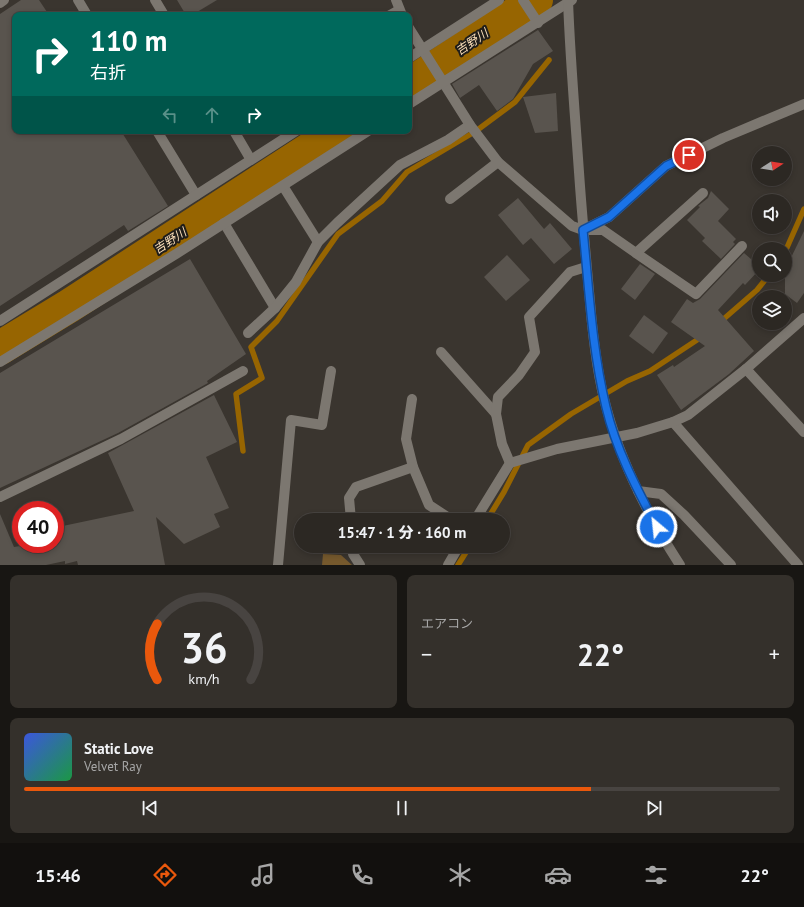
<!DOCTYPE html>
<html lang="ja">
<meta charset="utf-8">
<style>
:root{--surface:#2c2823;--page:#34302b;--text:#f1f3f6;--muted:#a6a6a6;--line:#484441;--accent:#ea580c}
body{margin:0;font-family:"PT Sans","Noto Sans JP",sans-serif;background:var(--page);color:var(--text);height:100vh;display:flex;flex-direction:column;font-size:15px;white-space:nowrap}
*{box-sizing:border-box;margin:0}
p{font-size:13px;color:var(--muted)}
.icon{flex:none;width:22px;height:22px;fill:none;stroke:currentColor;stroke-width:2;stroke-linecap:round;stroke-linejoin:round}
.map{position:relative;height:565px;overflow:hidden}
.sheet{display:flex;flex-direction:column;gap:10px;padding:10px;background:#181613;flex:1}
.sheet>*{flex:none}
.guide{position:absolute;left:12px;top:12px;width:400px;height:122px;border-radius:8px;box-shadow:0 2px 6px #0003,0 0 0 1px var(--line);background:#00695c;color:#fff;overflow:hidden}
.needle{width:26px;rotate:78deg}
.controls{position:absolute;left:752px;top:146px;display:grid;gap:8px}
.controls a{display:grid;place-items:center;width:40px;height:40px;border-radius:50%;background:var(--surface);box-shadow:0 2px 6px #0003,0 0 0 1px var(--line);font-size:20px}
.speed{position:absolute;left:12px;top:501px;display:flex;gap:8px;font-size:20px;font-weight:700;text-align:center}
.speed>*{display:grid;place-content:center;width:52px;height:52px;border-radius:50%;background:var(--surface);box-shadow:0 2px 6px #0003,0 0 0 1px var(--line);line-height:1}
.speed .limit{border:6px solid #d22;background:#fff;color:#111}
.pin{position:absolute;display:grid;place-items:center;width:34px;height:34px;color:#fff;margin:-17px;border:2px solid #fff;border-radius:50%;box-shadow:0 1px 4px #0007}
.me{position:absolute;width:44px;margin:-22px;rotate:332deg;stroke-linejoin:round;filter:drop-shadow(0 0 3px #0008)}
.turn{display:flex;align-items:center;gap:14px;height:84px;padding:0 12px;font-size:18px}
.turn .icon{width:52px;height:52px;stroke-width:2.5}
.turn b{display:block;font-size:28px;line-height:34px}
.lanes{display:flex;align-items:center;height:38px;padding:0 12px;background:#0003;justify-content:center;gap:20px;direction:ltr}
.lanes .off{opacity:.35}
.big{font-size:30px;font-weight:800;line-height:1.1}
.sheet .widget{flex:1;display:flex;flex-direction:column;justify-content:center;gap:6px;min-width:0;padding:0 14px;border-radius:8px;background:var(--page)}
.sheet .dial{align-items:center;gap:0}
.dial svg{height:104px;overflow:visible;fill:none;stroke:var(--line);stroke-width:7;stroke-linecap:round;text-anchor:middle}
.dial text{fill:var(--text);stroke:none}
.song{display:flex;align-items:center;gap:12px}
.cover{width:48px;height:48px;border-radius:6px;background:linear-gradient(135deg,hsl(230 70% 55%),hsl(140 70% 35%))}
.played{height:4px;border-radius:2px;background:linear-gradient(90deg,var(--accent) 75%,var(--line) 75%)}
.keys{display:flex;justify-content:space-around;direction:ltr}
.heat{display:flex;justify-content:space-between;align-items:center;font-size:22px;direction:ltr}
.sheet .tiles{flex:1;display:grid;gap:10px;grid-template-columns:1fr 1fr}
.widget:last-child{grid-column:span 2}
.trip{position:absolute;left:294px;top:513px;width:216px;height:40px;border-radius:20px;background:var(--surface);box-shadow:0 2px 6px #0003,0 0 0 1px var(--line);font-weight:800;line-height:40px;text-align:center}
.menu{display:flex;height:64px;justify-content:space-around;align-items:center;background:#12100e;color:var(--muted)}
.menu .icon{width:28px;height:28px}
.menu .current{color:var(--accent)}
.menu b{font-size:18px;color:var(--text)}
.map>svg:first-child{display:block}
</style>
<div class="map">
<svg width="804" height="565" viewBox="0 0 804 565">
<rect width="100%" height="100%" fill="#3a352f"/>
<path fill="#76592d" d="M323,554L341,555L352,565H322Z"/>
<g fill="none" stroke-linecap="round" stroke-linejoin="round">
<g stroke="#976501" stroke-width="5.5">
<path d="M785,252L804,209"/>
<path d="M719,323L757,290L769,275"/>
<path d="M243,451L236,394L262,378L251,347L277,321L338,234L382,201L407,172L476,131L515,102L549,60"/>
<path d="M487,520L504,492L528,445L571,414L627,381L650,371L703,336"/>
<path d="M458,565L470,546"/>
</g>
<g stroke="#976501" stroke-width="34">
<path d="M409,85L536,0"/>
<path d="M0,348L69,306L338,131"/>
</g>
</g>
<g fill="#59544e">
<path d="M21,0H39L49,15H15V131H121L168,206L128,231L124,225L0,306V14Z"/>
<path d="M177,0H217L192,15H186Z"/>
<path d="M538,30L553,51L533,64L513,99L497,111L479,85L460,98L452,84Z"/>
<path d="M556,93L558,131L535,133L523,97Z"/>
<path d="M711,191L729,209L718,221L736,239L733,242L735,244L721,259L702,241L705,238L687,220L700,207L698,206L708,198Z"/>
<path d="M518,198L544,229L550,223L572,249L554,264L531,238L523,245L498,215Z"/>
<path d="M804,231V293L797,303L785,294V270Z"/>
<path d="M744,253L759,266V270L745,285L743,283L718,310L754,351L729,374L681,410L657,375L673,365L674,367L705,346L671,322L687,299L693,303L700,299Z"/>
<path d="M507,255L530,280L506,301L484,277Z"/>
<path d="M190,259L246,354L207,381L208,383L118,433L0,488V373Z"/>
<path d="M640,264L655,274L635,300L621,289Z"/>
<path d="M644,315L668,333L653,354L629,336Z"/>
<path d="M214,395L237,442L206,457L229,508L214,514L220,527L184,544L156,517L165,565H78L77,561L65,564V561L46,565H0V514L14,547L32,544H55V540L60,539L58,527L134,511L108,453Z"/>
</g>
<g fill="none" stroke-linecap="round" stroke-linejoin="round">
<path stroke="#7c7770" stroke-width="10" d="M0,497L121,439L243,371"/>
<g stroke="#7c7770" stroke-width="10">
<path d="M78,0L87,15"/>
<path d="M155,0L164,15"/>
<path d="M396,0L402,15"/>
<path d="M523,0L538,23"/>
<path d="M0,3L4,0"/>
<path d="M390,15L399,10"/>
<path d="M409,28L470,125L498,162L572,226L583,230H603L636,253L703,193"/>
<path d="M409,58L499,0"/>
<path d="M409,104L572,0"/>
<path d="M157,131L196,195"/>
<path d="M234,131L251,160"/>
<path d="M283,186L318,242"/>
<path d="M450,199L498,162"/>
<path d="M224,223L275,308"/>
<path d="M585,229L609,217L666,166L723,138L804,104"/>
<path d="M636,253L696,294L742,246"/>
<path d="M0,321L296,131"/>
<path d="M248,333L275,308L296,282L318,242L337,223L400,165L448,140L470,125"/>
<path d="M441,352L496,414"/>
<path d="M0,362L176,254L368,131"/>
<path d="M746,369L804,432"/>
<path d="M412,399L406,439L413,467L429,505L452,520"/>
<path d="M673,422L798,565"/>
<path d="M510,463L502,444L496,414L498,397L519,375L535,352L529,317L570,272L586,267"/>
<path d="M638,491L661,494L684,515L731,565"/>
<path d="M351,520L349,498L356,487L413,467"/>
<path d="M475,520L510,463L557,449L637,433L673,422L688,415L746,369L804,318"/>
<path d="M352,546L353,554L360,565"/>
<path d="M278,565L291,420L322,425L331,371"/>
<path d="M448,565L459,546"/>
</g>
<path stroke="#7c7770" stroke-width="10" d="M568,0C570,57 575,115 579,172C582,216 586,259 590,302C593,338 597,375 607,410C622,465 649,517 680,565"/>
</g>
<g fill="none" stroke-linecap="round" stroke-linejoin="round">
<g stroke="#114b97" stroke-width="10">
<path id="route" d="M657,527C637,489 616,450 606,407C592,349 589,289 583,230L609,217L666,166L689,155"/>
</g>
<use href="#route" stroke="#1a73e8" stroke-width="7"/>
</g>
<g text-anchor="middle" stroke-width="4" stroke-linejoin="round" paint-order="stroke">
<g font-size="12" font-style="italic" fill="#fbdfba" stroke="#1f1d1a">
<text transform="translate(472 42) rotate(-34)" y="4">吉野川</text>
<text transform="translate(170 241) rotate(-33)" y="4">吉野川</text>
</g>
</g>
</svg>
<div class="controls">
<a><svg class="needle" viewBox="-14 -14 28 28"><path d="M0-13l5 13h-10z" fill="#e53935"/><path d="M0 13l5-13h-10z" fill="#a6a6a6"/></svg></a>
<a><svg class="icon" aria-label="sound" viewBox="0 0 24 24"><path d="M4 9h4l5-4v14l-5-4H4zM17 9q2 3 0 6"/></svg></a>
<a><svg class="icon" aria-label="search" viewBox="0 0 24 24"><circle cx="10" cy="10" r="6"/><path d="M15 15l6 6"/></svg></a>
<a><svg class="icon" aria-label="layers" viewBox="0 0 24 24"><path d="M12 4l9 5-9 5-9-5zM3 14l9 5 9-5"/></svg></a>
</div>
<div class="speed"><div class="limit">40</div></div>
<div class="pin" style="left:689px;top:155px;background:#d93025"><svg class="icon" aria-label="arrive" viewBox="0 0 24 24"><path d="M6 21V4h12l-3 4 3 4H6"/></svg></div>
<svg class="me" style="left:657px;top:527px" viewBox="-20 -20 40 40"><circle r="17" fill="#1a73e8" stroke="#fff" stroke-width="3"/><path d="M0-11L8 9 0 5-8 9z" fill="#fff"/></svg>
<div class="trip">15:47 · 1 分 · 160 m</div>
<div class="guide">
<div class="turn"><svg class="icon" aria-label="right" viewBox="0 0 24 24"><path d="M7 20v-9h11M14 6l5 5-5 5"/></svg><div><b>110 m</b>右折</div></div>
<div class="lanes"><svg class="icon off" aria-label="left" viewBox="0 0 24 24"><path d="M17 20v-9H6M10 6l-5 5 5 5"/></svg><svg class="icon off" aria-label="ahead" viewBox="0 0 24 24"><path d="M12 20V5M6 11l6-6 6 6"/></svg><svg class="icon" aria-label="right" viewBox="0 0 24 24"><path d="M7 20v-9h11M14 6l5 5-5 5"/></svg></div>
</div>
</div>
<section class="sheet">
<div class="tiles">
<div class="widget dial"><svg viewBox="0 0 100 80">
<path d="M14 69A42 42 0 1 1 86 69"/>
<path d="M14 69A42 42 0 0 1 14 26" stroke="#ea580c"/>
<text x="50" y="56" font-size="32" font-weight="700">36</text>
<text x="50" y="72" font-size="11">km/h</text>
</svg></div>
<div class="widget"><p>エアコン</p>
<div class="heat"><a>−</a><b class="big">22°</b><a>+</a></div>
</div>
<div class="widget">
<div class="song"><i class="cover"></i><div><b>Static Love</b><p>Velvet Ray</p></div></div>
<div class="played"></div>
<div class="keys"><svg class="icon" aria-label="previous" viewBox="0 0 24 24"><path d="M18 5L8 12l10 7zM5 5v14"/></svg><svg class="icon" aria-label="pause" viewBox="0 0 24 24"><path d="M8 5v14M16 5v14"/></svg><svg class="icon" aria-label="next" viewBox="0 0 24 24"><path d="M6 5l10 7-10 7zM19 5v14"/></svg></div>
</div>
</div>
</section>
<nav class="menu">
<b>15:46</b>
<svg class="icon current" aria-label="directions" viewBox="0 0 24 24"><path d="M12 3l9 9-9 9-9-9zM9 14v-3h6M13 9l2 2-2 2"/></svg>
<svg class="icon" aria-label="music" viewBox="0 0 24 24"><path d="M9 18V5l10-2v13"/><circle cx="6" cy="18" r="3"/><circle cx="16" cy="16" r="3"/></svg>
<svg class="icon" aria-label="phone" viewBox="0 0 24 24"><path d="M5 4h4l2 5-3 2q2 4 5 5l2-3 5 2v4C11 20 4 13 5 4z"/></svg>
<svg class="icon" aria-label="climate" viewBox="0 0 24 24"><path d="M12 3v18M4 7l16 10M4 17L20 7"/></svg>
<svg class="icon" aria-label="car" viewBox="0 0 24 24"><path d="M5 17H2v-5l4-1 3-4h7l3 4 3 1v5h-3M9 17h6M6 11h13"/><circle cx="7" cy="17" r="2"/><circle cx="17" cy="17" r="2"/></svg>
<svg class="icon" aria-label="filters" viewBox="0 0 24 24"><path d="M4 7h16M4 17h16"/><circle cx="9" cy="7" r="2"/><circle cx="15" cy="17" r="2"/></svg>
<b>22°</b>
</nav>
